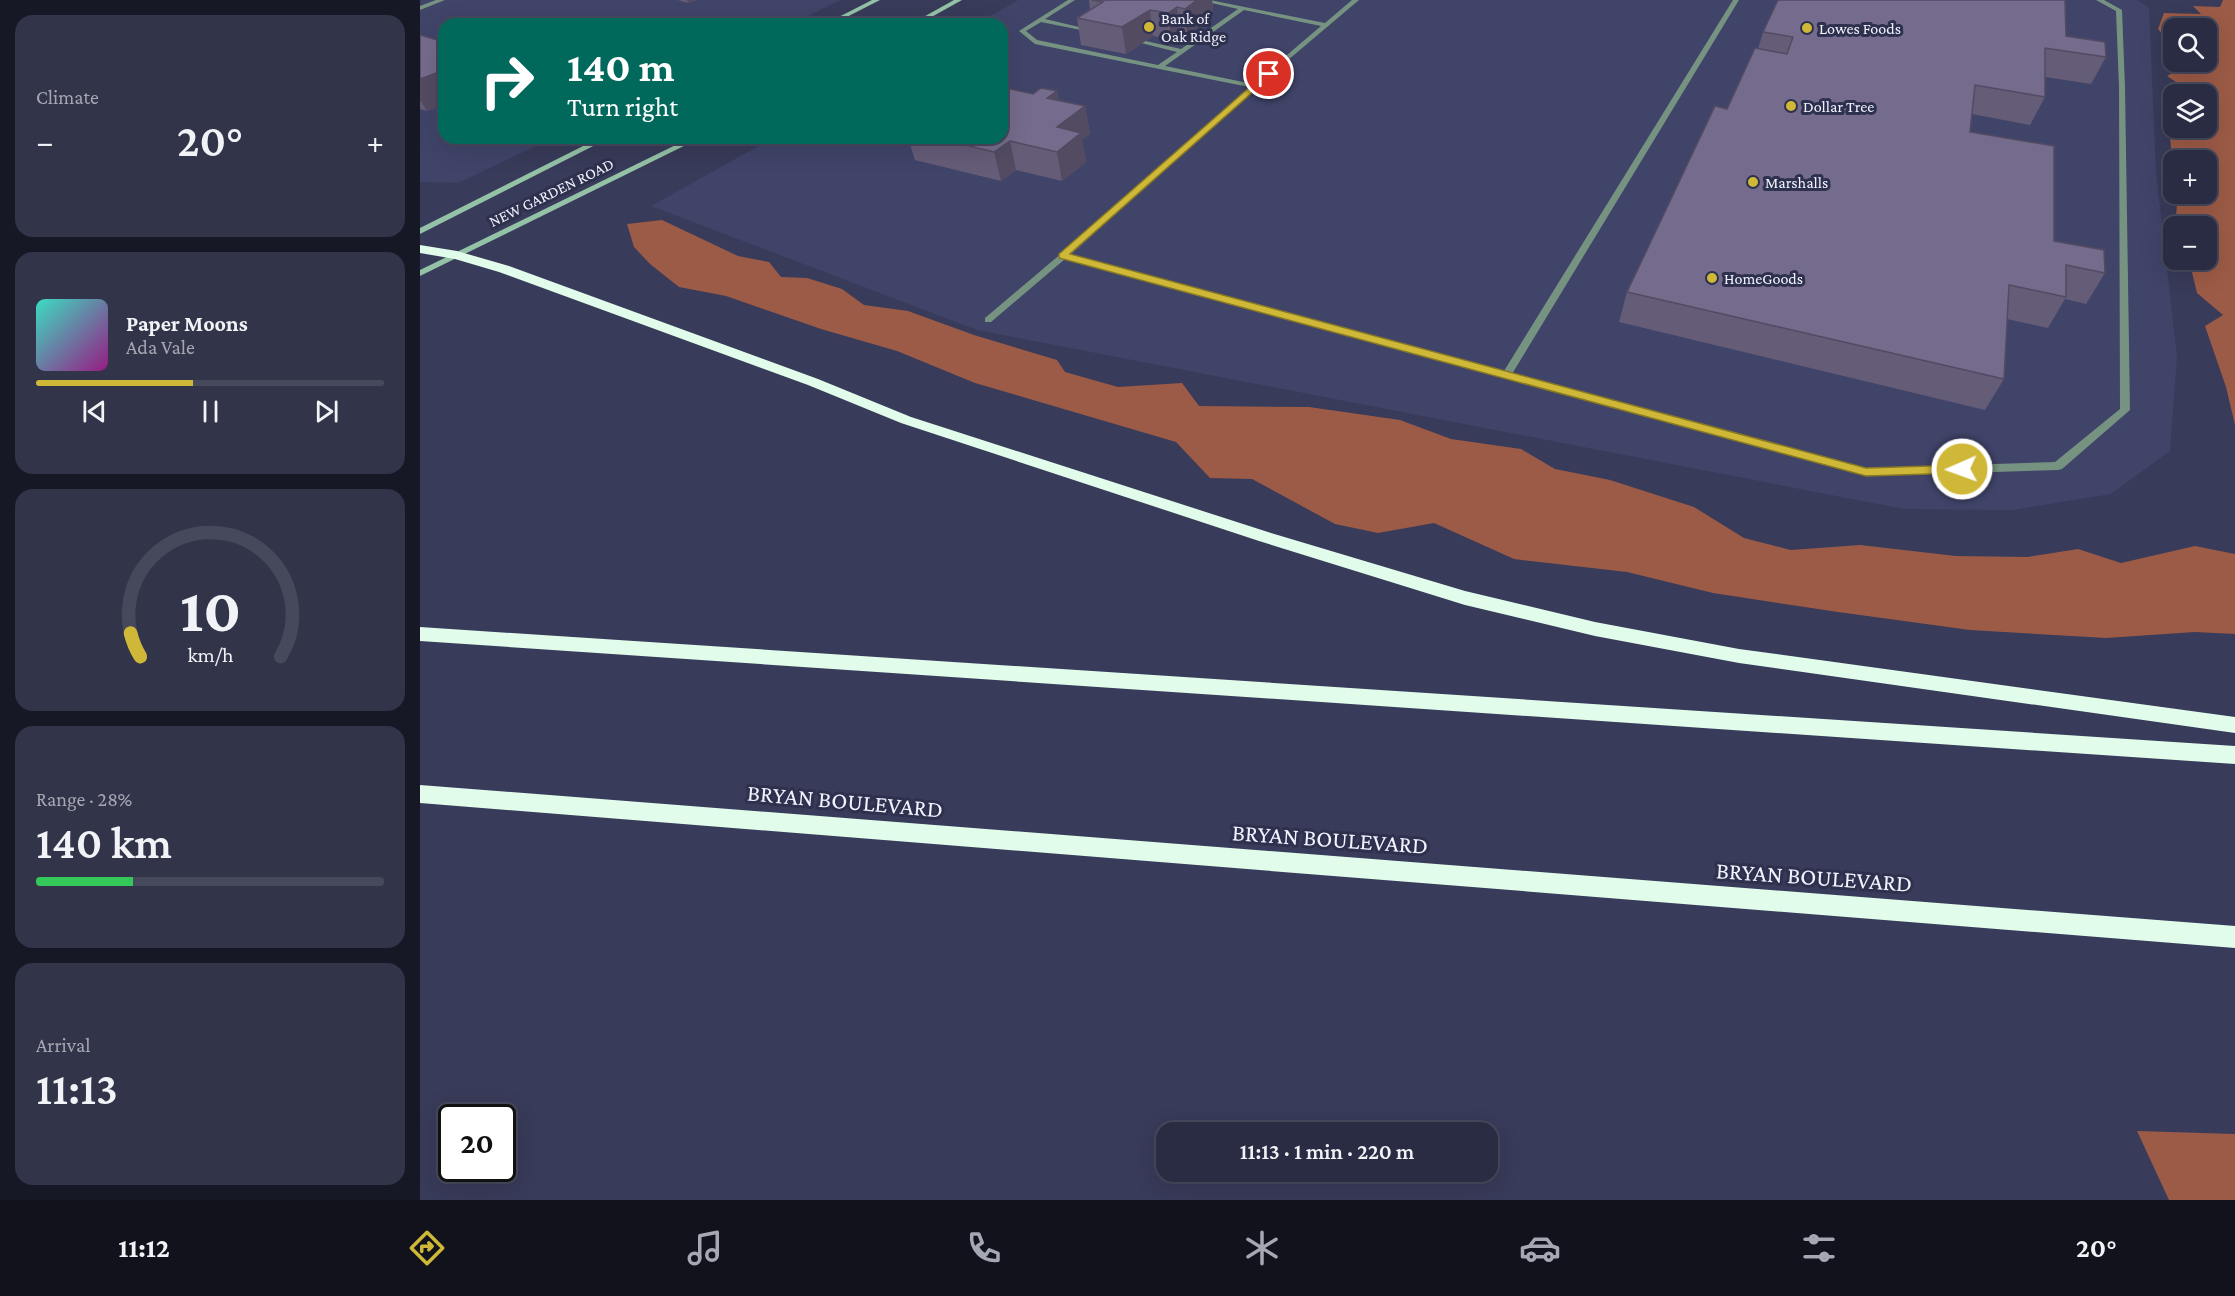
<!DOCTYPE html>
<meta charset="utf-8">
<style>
:root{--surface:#2a2c43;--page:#32344a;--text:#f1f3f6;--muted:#a5a7b2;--line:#46485c;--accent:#cfb837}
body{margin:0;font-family:"Crimson Pro",serif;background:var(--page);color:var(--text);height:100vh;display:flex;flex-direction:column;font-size:22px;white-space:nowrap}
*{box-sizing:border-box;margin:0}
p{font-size:20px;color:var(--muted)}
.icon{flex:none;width:33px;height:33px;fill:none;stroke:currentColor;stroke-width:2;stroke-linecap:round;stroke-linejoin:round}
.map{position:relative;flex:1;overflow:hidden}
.details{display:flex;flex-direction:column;gap:15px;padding:15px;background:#171825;width:420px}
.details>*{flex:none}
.guide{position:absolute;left:18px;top:18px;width:570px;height:126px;border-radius:18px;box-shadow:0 6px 24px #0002,0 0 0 2px var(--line);background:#00695c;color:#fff;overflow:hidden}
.fabs{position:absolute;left:1743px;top:18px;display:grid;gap:12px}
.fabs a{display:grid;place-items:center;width:54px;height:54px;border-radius:12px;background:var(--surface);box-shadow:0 6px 24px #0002,0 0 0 2px var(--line);font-size:30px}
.speed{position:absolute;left:18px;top:1104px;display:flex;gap:12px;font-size:30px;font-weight:700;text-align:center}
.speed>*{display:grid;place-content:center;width:78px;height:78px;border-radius:50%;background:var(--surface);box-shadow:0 6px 24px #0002,0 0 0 2px var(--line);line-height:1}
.speed .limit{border:3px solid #111;border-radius:9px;background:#fff;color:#111}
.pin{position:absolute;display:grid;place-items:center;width:51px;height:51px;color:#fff;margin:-26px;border:3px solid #fff;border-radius:50%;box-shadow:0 2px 6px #0007}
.me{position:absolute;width:66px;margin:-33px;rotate:268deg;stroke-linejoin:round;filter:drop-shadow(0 0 4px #0008)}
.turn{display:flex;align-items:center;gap:21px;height:126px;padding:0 30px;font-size:27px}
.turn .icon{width:78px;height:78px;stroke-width:2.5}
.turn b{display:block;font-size:42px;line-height:51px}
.big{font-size:45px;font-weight:600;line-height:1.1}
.details .card{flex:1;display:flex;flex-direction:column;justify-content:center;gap:9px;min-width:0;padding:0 21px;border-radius:18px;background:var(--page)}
.details .dial{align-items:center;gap:0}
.dial svg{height:156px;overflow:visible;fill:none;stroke:var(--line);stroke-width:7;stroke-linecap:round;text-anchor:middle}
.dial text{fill:var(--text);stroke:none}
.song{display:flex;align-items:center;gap:18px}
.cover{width:72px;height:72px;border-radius:9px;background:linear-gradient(135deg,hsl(170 70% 55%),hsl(310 70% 35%))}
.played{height:6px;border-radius:3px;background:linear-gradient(90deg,var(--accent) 45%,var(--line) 45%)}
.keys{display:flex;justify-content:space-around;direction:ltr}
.heat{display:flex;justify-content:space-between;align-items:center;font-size:33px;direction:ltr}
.charge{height:9px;border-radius:4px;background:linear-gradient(90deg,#34c759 28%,var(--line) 0)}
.trip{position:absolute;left:736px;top:1122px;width:342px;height:60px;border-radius:18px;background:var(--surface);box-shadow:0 6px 24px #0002,0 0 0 2px var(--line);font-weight:600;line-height:60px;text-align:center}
.tab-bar{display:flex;height:96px;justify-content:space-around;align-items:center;background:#11121b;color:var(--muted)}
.tab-bar .icon{width:42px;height:42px}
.tab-bar .on{color:var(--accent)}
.tab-bar b{font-size:27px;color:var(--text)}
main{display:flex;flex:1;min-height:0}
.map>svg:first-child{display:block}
</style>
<main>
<section class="details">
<div class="card"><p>Climate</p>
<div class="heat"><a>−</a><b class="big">20°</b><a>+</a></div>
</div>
<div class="card">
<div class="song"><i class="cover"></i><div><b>Paper Moons</b><p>Ada Vale</p></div></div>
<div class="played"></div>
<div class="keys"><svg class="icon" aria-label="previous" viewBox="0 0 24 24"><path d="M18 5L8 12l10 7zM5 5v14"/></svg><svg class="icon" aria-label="pause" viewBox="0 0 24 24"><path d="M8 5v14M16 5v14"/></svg><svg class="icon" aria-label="next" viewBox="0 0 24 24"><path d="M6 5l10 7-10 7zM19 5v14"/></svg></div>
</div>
<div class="card dial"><svg viewBox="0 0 100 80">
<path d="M14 69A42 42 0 1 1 86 69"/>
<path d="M14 69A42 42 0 0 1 9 57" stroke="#cfb837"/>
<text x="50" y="56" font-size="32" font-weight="700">10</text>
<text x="50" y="72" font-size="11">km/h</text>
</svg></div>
<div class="card"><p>Range · 28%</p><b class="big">140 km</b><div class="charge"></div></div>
<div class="card"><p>Arrival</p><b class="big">11:13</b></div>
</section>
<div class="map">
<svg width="1815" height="1200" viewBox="0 0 1815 1200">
<rect width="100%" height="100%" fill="#383b59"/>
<g fill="#404469">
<path d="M0,0H421L371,24H24V138H133L38,183L0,182Z"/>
<path d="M598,0H1717L1729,8L1736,172L1757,357L1750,451L1691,494L1592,510L1484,509L557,330L231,206L353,138H582V24H556Z"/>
</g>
<g fill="#9c5b46">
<path d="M1803,0H1815V425L1806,387L1785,326L1803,315L1777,293L1769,260H1786V226H1755L1758,194H1786V160H1754L1753,168L1749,127L1753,118L1754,128H1786V94H1754L1753,97V92L1759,84L1747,76L1756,71L1749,66L1753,61L1764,64V62H1786V28H1754L1753,57L1743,53L1751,50L1746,45V38L1738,29L1744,13L1781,14L1773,6L1800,7Z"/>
<path d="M242,220L318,256L349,262L361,277L387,278L422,289L444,305L488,311L554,335L637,360L645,372L698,387L762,383L779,406L889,407L980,420L1031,439L1101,449L1135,469L1190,480L1274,507L1324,538L1371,550L1440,545L1536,556L1608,557L1658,549L1701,563L1775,546L1815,554V634L1775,632L1686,638L1550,630L1418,612L1293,593L1207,572L1094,559L1014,523L958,533L915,524L832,479L790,478L756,442L555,383L477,351L401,329L306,296L259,287L230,264L214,247L207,224Z"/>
<path d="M1717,1131L1815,1134V1200H1749Z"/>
</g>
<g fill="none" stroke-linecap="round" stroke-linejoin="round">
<path fill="#769382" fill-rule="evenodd" d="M648,0H655L625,19L676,31V33L621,22L606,31L617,40L738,65L757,52L705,39L708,37L761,49L818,9L778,0H790L905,23L932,0H939L836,87L650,255L1084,371L1313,0H1319L1092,374L1446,468L1635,462L1700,409L1699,87L1696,11L1676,0H1684L1702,10L1705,87L1710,410L1642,469L1638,470L1446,476L645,259L571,322H565V318L669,230L829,87L615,44L599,31ZM824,10L901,26L833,84L745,66Z"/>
<path fill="#769382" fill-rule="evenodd" d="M16,0H25L0,10V6Z"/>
<g fill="#94c2a7" fill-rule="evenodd">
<path d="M452,0H460L413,24H405Z"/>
<path d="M534,0H542L499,24H491Z"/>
<path d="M179,138H189L0,234V228Z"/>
<path d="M270,138H280L0,276V270Z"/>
</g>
<g fill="#e1fceb" fill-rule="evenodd">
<path d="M0,245L37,251L89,266L398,379L491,417L851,533L1045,591L1175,622L1319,649L1815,717V733L1319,663L1175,636L1045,605L839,541L481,423L388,385L79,272L35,259L0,253Z"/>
<path d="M0,627L1815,746V764L0,641Z"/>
<path d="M0,785L1815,926V948L0,803Z"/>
</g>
</g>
<g fill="#655c78">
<path d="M258,0H276L268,3Z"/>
<path d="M669,0H792L793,11L788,14L789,19L767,35L760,33L751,39L733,36L706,54L661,45L657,18L670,10Z"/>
<path d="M1343,32L1646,36L1686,57L1671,84L1625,77V97L1610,125L1552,114L1550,132L1634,241L1685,273L1666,304L1645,299L1628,328L1587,319L1584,379L1565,410L1199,322L1207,292L1307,109L1338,49Z"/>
<path d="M0,35L24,42V104L7,111L0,109Z"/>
<path d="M637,91L639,101L665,106L670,134L662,140L666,162L642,181L596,170L581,181L495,160L488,138H582L613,94Z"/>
</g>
<g fill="#524b62">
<path d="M267,0H276L268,3Z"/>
<path d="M777,0H792L793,11L788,14L789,19L767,35L765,9Z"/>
<path d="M757,7L760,33L751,39L748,13Z"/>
<path d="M730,10L733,36L706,54L702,27Z"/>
<path d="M24,70V104L7,111L0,100V79Z"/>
<path d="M637,91L642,119L627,98Z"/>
<path d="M665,106L670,134L662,140L666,162L642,181L637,152V127Z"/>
<path d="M590,141L596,170L581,181L574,152Z"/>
</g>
<g fill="#756b8c" stroke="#524b62" stroke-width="1.5">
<path d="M672,0H777L765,9L757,7L748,13L730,10L702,27L657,18L683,2Z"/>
<path d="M1358,0H1645L1646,36L1685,42L1686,57L1625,48V97L1555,85L1550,132L1634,146V241L1684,250L1685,273L1646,265V297L1589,285L1584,379L1207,292L1295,106L1307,109L1335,48L1367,54L1373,37L1343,32Z"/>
<path d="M0,35L24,42V70L0,79Z"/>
<path d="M582,87L613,94L621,88L637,91L627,98L665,106L637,127L661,133L637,152L590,141L574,152L516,138H582Z"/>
</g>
<path fill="#cfb837" stroke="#877824" stroke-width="1.5" d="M847,72L853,74L650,254L1446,468L1542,465L1548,469L1542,473L1446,476L639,258V254Z"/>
<g fill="#cfb837" stroke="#2e314e" stroke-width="2">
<circle cx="729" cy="27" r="6"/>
<circle cx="1387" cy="28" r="6"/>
<circle cx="1371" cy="106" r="6"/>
<circle cx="1333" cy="182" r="6"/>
<circle cx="1292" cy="278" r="6"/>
</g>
<g text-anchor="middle" stroke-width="6" stroke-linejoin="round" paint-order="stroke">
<g font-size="16" fill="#f1f2fe" stroke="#2e314e" text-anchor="start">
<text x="741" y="24">Bank of<tspan x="741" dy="18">Oak Ridge</tspan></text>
<text x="1399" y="34">Lowes Foods</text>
<text x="1383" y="112">Dollar Tree</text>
<text x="1345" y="188">Marshalls</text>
<text x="1304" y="284">HomeGoods</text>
</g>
<g font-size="16" fill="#f1f2fe" stroke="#2e314e">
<text transform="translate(131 192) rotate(-26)" y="6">NEW GARDEN ROAD</text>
</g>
<g font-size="24" fill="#f1f2fe" stroke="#2e314e">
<text transform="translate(425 801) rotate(5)" y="8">BRYAN BOULEVARD</text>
<text transform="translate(910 839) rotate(4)" y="8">BRYAN BOULEVARD</text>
<text transform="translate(1394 877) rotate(4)" y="8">BRYAN BOULEVARD</text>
</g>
</g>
</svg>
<div class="fabs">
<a><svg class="icon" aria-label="search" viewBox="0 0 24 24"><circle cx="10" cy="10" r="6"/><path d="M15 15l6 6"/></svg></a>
<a><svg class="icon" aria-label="layers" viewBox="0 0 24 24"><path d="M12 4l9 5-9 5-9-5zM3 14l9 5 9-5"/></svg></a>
<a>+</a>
<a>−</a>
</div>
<div class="speed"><div class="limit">20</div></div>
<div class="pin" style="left:849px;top:74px;background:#d93025"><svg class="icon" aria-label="arrive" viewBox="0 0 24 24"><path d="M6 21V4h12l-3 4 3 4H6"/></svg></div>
<svg class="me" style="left:1542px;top:469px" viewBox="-20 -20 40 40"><circle r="17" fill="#cfb837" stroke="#fff" stroke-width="3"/><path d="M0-11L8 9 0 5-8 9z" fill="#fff"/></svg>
<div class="trip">11:13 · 1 min · 220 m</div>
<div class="guide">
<div class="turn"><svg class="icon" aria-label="right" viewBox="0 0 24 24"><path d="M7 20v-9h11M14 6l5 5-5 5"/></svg><div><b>140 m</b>Turn right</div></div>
</div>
</div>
</main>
<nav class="tab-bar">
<b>11:12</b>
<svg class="icon on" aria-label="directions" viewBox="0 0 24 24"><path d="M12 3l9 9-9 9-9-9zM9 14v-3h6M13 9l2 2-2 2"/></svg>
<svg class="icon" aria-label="music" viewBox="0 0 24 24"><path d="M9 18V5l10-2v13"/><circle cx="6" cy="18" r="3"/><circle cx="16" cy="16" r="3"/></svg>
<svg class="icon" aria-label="phone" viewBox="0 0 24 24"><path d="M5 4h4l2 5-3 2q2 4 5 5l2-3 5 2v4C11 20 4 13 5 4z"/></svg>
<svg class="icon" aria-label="climate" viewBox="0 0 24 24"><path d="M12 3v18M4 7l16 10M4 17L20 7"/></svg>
<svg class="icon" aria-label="car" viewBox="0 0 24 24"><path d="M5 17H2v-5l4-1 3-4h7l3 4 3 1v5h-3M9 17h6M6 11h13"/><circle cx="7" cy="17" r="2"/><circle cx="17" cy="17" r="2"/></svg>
<svg class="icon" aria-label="filters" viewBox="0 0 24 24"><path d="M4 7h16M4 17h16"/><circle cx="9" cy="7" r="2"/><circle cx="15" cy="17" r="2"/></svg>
<b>20°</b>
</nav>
